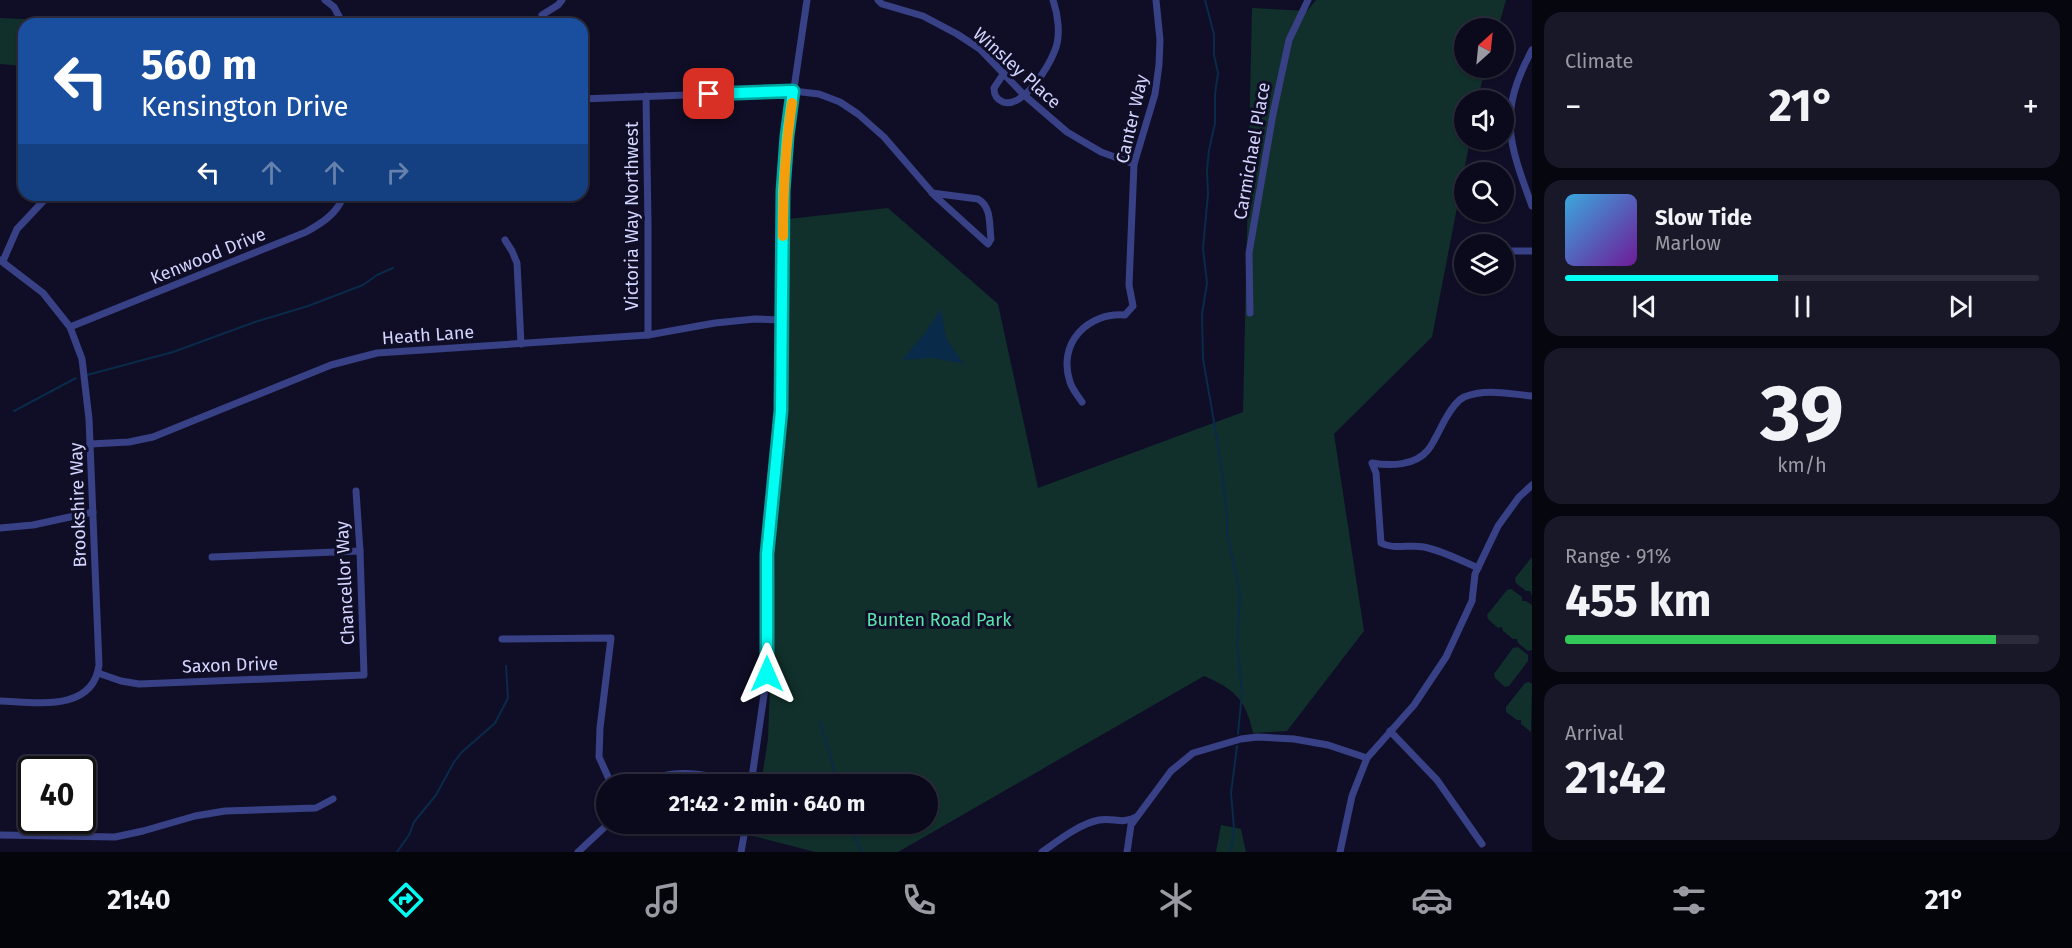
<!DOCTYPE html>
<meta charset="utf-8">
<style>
:root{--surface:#0b0a1c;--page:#191829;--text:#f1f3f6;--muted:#9a9aa3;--line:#2b2b3b;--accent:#00fef3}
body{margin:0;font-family:"Fira Sans",sans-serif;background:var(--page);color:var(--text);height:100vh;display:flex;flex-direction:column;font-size:22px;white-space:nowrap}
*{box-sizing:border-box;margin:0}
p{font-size:20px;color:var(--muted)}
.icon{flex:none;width:33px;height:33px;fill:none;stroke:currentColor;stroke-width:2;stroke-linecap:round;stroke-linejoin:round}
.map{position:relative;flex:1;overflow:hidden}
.details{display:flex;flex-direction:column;gap:12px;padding:12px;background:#06060f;width:540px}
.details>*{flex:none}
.guide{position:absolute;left:18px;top:18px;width:570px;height:183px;border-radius:18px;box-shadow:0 2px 4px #0004,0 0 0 2px var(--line);background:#1a4fa0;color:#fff;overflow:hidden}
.needle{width:39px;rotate:27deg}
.buttons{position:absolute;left:1454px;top:18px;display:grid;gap:12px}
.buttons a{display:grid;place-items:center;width:60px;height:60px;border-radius:50%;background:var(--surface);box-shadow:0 2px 4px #0004,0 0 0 2px var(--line);font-size:30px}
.speed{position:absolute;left:18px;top:756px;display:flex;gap:12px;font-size:30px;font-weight:700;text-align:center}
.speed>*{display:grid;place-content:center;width:78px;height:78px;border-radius:50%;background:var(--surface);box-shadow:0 2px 4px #0004,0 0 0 2px var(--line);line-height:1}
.speed .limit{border:3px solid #111;border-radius:9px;background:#fff;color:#111}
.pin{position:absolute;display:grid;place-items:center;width:51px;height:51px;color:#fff;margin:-26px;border-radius:12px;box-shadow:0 3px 9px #0006}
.me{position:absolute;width:66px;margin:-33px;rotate:0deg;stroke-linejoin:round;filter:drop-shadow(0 0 4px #0008)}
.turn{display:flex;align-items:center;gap:21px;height:126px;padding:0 24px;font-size:27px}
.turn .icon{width:78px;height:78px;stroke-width:2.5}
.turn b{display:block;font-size:42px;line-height:51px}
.lanes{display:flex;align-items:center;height:57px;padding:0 24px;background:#0003;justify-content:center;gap:30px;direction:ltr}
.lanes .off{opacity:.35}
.big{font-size:45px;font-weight:700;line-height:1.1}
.details .tile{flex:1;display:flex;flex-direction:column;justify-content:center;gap:9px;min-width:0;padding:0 21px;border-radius:18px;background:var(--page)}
.details .dial{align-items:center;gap:0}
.dial b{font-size:78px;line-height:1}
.song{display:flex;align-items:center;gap:18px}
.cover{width:72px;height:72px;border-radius:9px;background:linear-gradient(135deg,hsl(200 70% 55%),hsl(280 70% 35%))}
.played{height:6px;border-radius:3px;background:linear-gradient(90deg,var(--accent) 45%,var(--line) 45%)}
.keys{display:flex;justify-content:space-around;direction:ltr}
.heat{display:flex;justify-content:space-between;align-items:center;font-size:33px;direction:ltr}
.charge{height:9px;border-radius:4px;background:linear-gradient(90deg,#34c759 91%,var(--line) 0)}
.trip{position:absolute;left:596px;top:774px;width:342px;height:60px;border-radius:30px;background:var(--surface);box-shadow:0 2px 4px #0004,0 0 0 2px var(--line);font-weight:700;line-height:60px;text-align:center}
.tabs{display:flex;height:96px;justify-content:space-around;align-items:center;background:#04040b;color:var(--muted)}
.tabs .icon{width:42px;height:42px}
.tabs .selected{color:var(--accent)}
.tabs b{font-size:27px;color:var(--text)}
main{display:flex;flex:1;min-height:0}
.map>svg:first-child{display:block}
</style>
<main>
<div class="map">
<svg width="1532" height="852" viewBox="0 0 1532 852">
<rect width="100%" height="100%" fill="#0f0e26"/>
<g fill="#11302b">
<path d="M1316,0H1506L1498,28H1464V68H1486L1477,100H1464V140H1470L1432,337L1334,434L1364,631L1287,731L1253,733C1246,699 1234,689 1204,676L898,852H815L753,836L755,824H927V784H761L768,739L781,397L779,368L788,219L888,208L998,304L1038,488L1243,412L1252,8L1307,11Z"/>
<path d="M0,18L115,23L121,24H24V66L0,64Z"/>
<path d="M1532,557V596L1530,591H1526L1516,583L1515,578Z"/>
<path d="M1511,589L1522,597V601H1526L1532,605V650L1528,651L1518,643L1517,639H1513L1503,631L1502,627L1498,628L1488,619L1487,615L1507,590Z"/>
<path d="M1518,647L1528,655V661L1509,686L1505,687L1495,678L1494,674L1513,648Z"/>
<path d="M1529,682L1532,684L1531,732L1521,724V720H1517L1506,712V707L1525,683Z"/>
<path d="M1221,825L1241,829L1246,852H1216Z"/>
</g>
<path fill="#0a2a49" d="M941,309L946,338L964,364L933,358L902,360L924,334Z"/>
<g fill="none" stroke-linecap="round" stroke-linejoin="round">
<g stroke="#0a2a49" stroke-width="2">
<path d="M1205,0L1214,34V55L1218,73L1215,94V123L1209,150L1207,170L1208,194L1203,248L1207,283L1202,314L1203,359L1220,456L1227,515V533L1240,593L1237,646L1242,692L1238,734"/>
<path d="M87,375L173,352L255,322L308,306L363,285L377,275L393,268"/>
<path d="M14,411L76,378"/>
<path d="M820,722L835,772L836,784"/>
<path d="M848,824L862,852"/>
<path d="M397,852L409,835L414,822L436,795L454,762L462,752L495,723L508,698L506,666"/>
<path d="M1231,852L1234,828L1231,793L1237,746"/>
</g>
<g stroke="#384086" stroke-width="7">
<path d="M325,0L334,7L343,24"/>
<path d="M878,0L882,4L923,16L957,34L980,49L1024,95L1067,132L1101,152L1134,164"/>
<path d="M542,15L558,5L562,0"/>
<path d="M1532,50C1498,113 1508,141 1532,206"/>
<path d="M1004,73L994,88C994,95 996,99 1003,102C1023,109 1049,66 1055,50C1061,35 1058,15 1053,0"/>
<path d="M646,96L648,224V335"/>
<path d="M582,99L793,91L819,94L840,102L858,114L884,137L935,196L988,244L991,239C989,225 992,207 978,199L932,193"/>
<path d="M21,127L24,131"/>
<path d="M505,240L512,251L517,263L521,344"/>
<path d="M1503,251H1532"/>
<path d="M0,260L43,293L70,327L82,359L89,419L99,665C93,713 34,702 0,701"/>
<path d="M3,261L17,229L49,195"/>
<path d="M1250,313L1249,253L1273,114L1289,40L1308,0"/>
<path d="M70,327L306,232C322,223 337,214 344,195"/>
<path d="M1082,402C1078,396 1072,389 1070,382C1057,343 1088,312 1125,315L1133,306L1129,285L1134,164L1155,94L1159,65L1160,40L1156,0"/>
<path d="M90,444L129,442L153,437L331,365L377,353L648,335L715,323L755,319L781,320"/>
<path d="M0,528L33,525L93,512"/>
<path d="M212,557L360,551"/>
<path d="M1478,568C1460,560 1443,551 1424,547C1409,544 1394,550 1381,543L1376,473L1372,463C1390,466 1415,466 1428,450C1435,441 1440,428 1446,418C1450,411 1456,401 1464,397C1486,388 1509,394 1532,396"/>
<path d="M502,639L611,638L600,728L599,757L609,779L614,784"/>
<path d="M98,673L121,681L139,684L364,675L360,551L356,491"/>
<path d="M1390,731L1437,780L1482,844"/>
<path d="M646,784C674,763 719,779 751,784"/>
<path d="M751,784L767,674V554L781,411L783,191L787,136L807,0"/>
<path d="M0,835L115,837L143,831L195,816L225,811L316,808L333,799"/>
<path d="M578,852L608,824"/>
<path d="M741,852L746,824"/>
<path d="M1042,852C1059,840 1079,824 1099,820C1114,817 1121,825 1136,817"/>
<path d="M1127,852L1131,825L1171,771L1193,753L1241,739L1257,737L1294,739L1328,745L1367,758"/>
<path d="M1340,852L1352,796L1367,758L1414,705L1446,657L1472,601L1475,574L1498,526L1519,497L1532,485"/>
</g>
</g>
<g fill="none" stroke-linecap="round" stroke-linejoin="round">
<g stroke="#00a59e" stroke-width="15">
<path id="route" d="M709,94L793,91L787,136L783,191L781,411L767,554V674"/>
</g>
<use href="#route" stroke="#00fef3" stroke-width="10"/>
<path stroke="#f59e0b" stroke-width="10" d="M783,236C783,191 785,148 792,103"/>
</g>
<g text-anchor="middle" stroke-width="6" stroke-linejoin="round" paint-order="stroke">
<g font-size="18" fill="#d3d5ff" stroke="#0f0e26">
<text transform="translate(1017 68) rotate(42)" y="6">Winsley Place</text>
<text transform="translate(1132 119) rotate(-77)" y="6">Canter Way</text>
<text transform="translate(1252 151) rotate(-80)" y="6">Carmichael Place</text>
<text transform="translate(632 216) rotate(-90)" y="6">Victoria Way Northwest</text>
<text transform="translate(208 256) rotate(-22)" y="6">Kenwood Drive</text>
<text transform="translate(428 335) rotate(-4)" y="6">Heath Lane</text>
<text transform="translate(78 505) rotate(-92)" y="6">Brookshire Way</text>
<text transform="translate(345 583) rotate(-93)" y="6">Chancellor Way</text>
<text transform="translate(230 665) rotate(-2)" y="6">Saxon Drive</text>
</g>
<g font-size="18" fill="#5be3ad" stroke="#0f0e26">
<text x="939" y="626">Bunten Road Park</text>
</g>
</g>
</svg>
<div class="buttons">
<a><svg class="needle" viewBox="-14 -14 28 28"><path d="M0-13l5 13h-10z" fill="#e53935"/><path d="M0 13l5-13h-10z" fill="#9a9aa3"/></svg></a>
<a><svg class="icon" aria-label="sound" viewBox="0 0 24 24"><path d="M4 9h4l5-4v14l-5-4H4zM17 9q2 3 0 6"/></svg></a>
<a><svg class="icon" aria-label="search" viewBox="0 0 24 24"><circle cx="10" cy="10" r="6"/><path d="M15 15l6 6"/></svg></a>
<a><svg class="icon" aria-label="layers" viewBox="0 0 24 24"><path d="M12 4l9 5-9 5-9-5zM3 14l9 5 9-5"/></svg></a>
</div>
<div class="speed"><div class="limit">40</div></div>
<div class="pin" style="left:709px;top:94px;background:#d93025"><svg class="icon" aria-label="arrive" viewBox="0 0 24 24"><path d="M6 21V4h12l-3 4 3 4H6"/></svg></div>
<svg class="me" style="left:767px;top:674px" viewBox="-20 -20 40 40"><path d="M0-17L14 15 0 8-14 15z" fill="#00fef3" stroke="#fff" stroke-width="4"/></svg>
<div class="trip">21:42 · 2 min · 640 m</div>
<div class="guide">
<div class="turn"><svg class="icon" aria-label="left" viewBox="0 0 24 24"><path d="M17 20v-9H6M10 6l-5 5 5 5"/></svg><div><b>560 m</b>Kensington Drive</div></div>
<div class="lanes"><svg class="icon" aria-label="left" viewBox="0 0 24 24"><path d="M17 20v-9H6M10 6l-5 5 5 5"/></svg><svg class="icon off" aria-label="ahead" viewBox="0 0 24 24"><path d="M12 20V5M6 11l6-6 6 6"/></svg><svg class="icon off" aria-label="ahead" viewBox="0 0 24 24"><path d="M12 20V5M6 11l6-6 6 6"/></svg><svg class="icon off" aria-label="right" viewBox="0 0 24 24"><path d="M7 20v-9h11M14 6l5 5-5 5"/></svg></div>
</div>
</div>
<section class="details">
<div class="tile"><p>Climate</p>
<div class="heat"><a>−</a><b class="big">21°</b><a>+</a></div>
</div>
<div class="tile">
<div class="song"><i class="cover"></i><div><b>Slow Tide</b><p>Marlow</p></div></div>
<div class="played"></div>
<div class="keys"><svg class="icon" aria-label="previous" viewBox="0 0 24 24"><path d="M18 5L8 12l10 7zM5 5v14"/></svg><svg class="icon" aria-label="pause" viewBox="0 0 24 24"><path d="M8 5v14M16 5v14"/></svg><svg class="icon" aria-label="next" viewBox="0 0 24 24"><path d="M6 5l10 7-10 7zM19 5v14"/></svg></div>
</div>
<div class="tile dial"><b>39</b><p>km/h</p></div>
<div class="tile"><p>Range · 91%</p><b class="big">455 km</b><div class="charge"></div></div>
<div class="tile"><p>Arrival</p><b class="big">21:42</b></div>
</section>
</main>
<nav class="tabs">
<b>21:40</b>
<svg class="icon selected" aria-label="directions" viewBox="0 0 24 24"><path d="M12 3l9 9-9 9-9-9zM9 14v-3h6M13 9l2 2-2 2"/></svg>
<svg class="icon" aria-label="music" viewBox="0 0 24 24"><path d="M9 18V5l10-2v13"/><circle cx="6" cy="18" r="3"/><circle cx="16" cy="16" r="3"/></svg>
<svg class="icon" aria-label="phone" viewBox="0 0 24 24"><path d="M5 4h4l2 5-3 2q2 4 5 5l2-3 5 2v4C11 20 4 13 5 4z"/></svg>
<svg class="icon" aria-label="climate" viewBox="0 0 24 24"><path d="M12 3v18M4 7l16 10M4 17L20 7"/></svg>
<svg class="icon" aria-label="car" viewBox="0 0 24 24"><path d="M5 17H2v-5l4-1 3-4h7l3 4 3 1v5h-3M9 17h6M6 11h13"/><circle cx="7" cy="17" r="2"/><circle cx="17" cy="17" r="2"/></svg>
<svg class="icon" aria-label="filters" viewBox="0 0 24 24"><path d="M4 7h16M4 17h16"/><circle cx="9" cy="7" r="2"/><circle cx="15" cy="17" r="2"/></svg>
<b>21°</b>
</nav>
